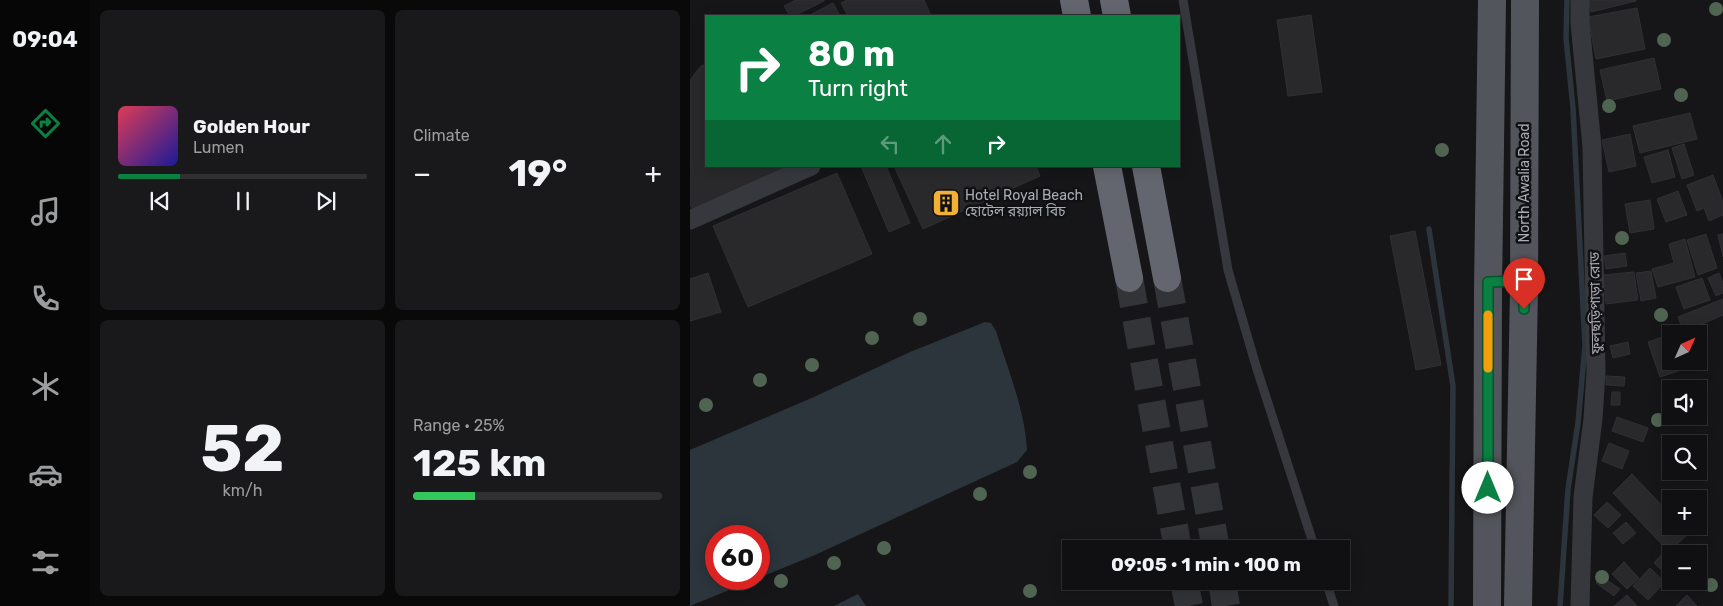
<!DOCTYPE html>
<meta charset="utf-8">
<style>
:root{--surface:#101012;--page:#19191b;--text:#f1f3f6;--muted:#9c9d9f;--line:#303032;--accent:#0b8043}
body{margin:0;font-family:Rubik,"Noto Sans Bengali",sans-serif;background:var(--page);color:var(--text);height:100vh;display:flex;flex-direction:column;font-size:19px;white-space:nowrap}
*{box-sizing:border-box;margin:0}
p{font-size:16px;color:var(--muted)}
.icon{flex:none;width:28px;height:28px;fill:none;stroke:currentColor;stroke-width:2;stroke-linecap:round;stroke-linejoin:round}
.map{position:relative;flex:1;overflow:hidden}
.sheet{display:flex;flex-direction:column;gap:10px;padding:10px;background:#09090a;width:600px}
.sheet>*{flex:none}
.hud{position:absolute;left:15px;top:15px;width:475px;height:152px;border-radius:0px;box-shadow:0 2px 12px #0003,0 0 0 1px var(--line);background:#0b8043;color:#fff;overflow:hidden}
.needle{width:32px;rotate:45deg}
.tools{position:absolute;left:972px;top:325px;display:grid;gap:10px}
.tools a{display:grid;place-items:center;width:45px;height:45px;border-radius:0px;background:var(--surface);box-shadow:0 2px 12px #0003,0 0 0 1px var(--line);font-size:25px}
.speed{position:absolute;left:15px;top:525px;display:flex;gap:10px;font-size:25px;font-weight:700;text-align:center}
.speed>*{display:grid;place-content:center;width:65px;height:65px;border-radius:50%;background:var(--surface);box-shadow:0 2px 12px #0003,0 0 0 1px var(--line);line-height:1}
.speed .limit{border:8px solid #d22;background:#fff;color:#111}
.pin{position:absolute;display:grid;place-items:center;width:42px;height:42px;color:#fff;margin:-51px -21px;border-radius:50% 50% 50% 0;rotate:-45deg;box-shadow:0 0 5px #0007}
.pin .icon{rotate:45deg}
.me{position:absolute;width:55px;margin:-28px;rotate:0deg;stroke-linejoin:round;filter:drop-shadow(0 0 4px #0008)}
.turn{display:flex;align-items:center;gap:18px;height:105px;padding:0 20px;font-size:22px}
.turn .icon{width:65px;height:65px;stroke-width:2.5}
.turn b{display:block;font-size:35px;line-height:42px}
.lanes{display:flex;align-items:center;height:48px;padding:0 20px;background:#0003;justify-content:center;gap:25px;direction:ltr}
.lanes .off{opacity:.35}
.big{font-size:38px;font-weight:700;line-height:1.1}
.sheet .card{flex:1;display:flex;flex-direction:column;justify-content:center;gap:8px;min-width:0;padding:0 18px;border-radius:8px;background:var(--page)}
.sheet .dial{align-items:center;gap:0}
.dial b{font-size:65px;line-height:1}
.song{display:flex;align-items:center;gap:15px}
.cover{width:60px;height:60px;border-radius:8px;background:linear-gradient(135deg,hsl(350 70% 55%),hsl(240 70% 35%))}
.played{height:5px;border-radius:2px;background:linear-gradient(90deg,var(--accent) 25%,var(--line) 25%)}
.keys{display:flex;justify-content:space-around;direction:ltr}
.heat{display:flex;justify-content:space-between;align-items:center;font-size:28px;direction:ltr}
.charge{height:8px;border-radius:4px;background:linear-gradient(90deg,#34c759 25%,var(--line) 0)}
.sheet .tiles{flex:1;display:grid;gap:10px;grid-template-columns:repeat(2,1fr)}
.trip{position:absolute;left:372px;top:540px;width:288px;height:50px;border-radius:0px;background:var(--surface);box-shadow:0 2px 12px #0003,0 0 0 1px var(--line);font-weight:700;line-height:50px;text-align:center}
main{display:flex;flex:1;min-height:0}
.menu{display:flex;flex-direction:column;width:90px;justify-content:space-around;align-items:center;background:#060607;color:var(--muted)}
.menu .icon{width:35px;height:35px}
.menu .selected{color:var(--accent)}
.menu b{font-size:22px;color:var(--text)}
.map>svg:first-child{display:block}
</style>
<main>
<nav class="menu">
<b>09:04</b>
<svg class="icon selected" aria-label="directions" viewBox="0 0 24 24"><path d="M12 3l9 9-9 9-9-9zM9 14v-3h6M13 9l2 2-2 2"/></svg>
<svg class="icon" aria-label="music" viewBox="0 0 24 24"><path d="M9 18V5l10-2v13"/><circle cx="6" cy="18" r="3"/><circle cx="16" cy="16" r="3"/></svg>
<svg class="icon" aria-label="phone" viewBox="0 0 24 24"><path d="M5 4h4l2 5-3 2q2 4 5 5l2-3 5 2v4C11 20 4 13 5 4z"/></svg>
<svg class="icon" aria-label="climate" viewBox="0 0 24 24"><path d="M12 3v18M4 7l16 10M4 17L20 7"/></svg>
<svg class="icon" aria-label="car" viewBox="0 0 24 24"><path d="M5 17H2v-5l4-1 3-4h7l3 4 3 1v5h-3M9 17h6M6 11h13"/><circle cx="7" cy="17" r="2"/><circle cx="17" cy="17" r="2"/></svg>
<svg class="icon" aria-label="filters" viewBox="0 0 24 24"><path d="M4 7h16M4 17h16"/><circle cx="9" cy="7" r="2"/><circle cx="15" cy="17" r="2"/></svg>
</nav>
<section class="sheet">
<div class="tiles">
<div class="card">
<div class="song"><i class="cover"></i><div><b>Golden Hour</b><p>Lumen</p></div></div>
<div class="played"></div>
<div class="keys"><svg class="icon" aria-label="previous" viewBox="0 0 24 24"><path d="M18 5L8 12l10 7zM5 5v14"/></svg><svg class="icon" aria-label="pause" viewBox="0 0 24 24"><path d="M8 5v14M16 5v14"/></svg><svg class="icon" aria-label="next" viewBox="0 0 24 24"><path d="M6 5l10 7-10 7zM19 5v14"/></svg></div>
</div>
<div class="card"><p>Climate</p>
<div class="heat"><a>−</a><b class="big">19°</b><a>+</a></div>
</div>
<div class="card dial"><b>52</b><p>km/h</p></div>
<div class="card"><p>Range · 25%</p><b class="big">125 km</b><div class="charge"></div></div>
</div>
</section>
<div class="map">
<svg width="1033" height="606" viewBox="0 0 1033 606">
<rect width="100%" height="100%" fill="#161618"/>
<g fill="#2c353c" fill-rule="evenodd">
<path d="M295,322L301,323L306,331C318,370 335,410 337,450L327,462L125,555L0,606V450L124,397L220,352ZM26,536H69V579H26Z"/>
<path d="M168,594L176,606H144Z"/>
</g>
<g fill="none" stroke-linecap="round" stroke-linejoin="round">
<g stroke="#2c353c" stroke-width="5.5">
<path d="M739,229L763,386L761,606"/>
<path d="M870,606L878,489L888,423L895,346L883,108L876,38L877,0"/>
</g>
</g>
<g fill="#29292c" stroke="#303034">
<path d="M106,0H134V1L104,16H100L94,6Z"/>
<path d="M157,0H234L241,16H158L151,3Z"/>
<path d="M898,0H946V1L901,12Z"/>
<path d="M143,3L150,16H120V15Z"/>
<path d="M947,8L955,49L906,59L898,17Z"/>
<path d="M621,15L632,92L598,96L587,20Z"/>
<path d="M964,58L971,89L917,101L910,70Z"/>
<path d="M16,64V166H107L3,212L0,203V80L11,66Z"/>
<path d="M1000,113L1007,139L950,153L943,126Z"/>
<path d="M940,134L946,166L919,172L912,140Z"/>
<path d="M994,144L1004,175L992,179L982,148Z"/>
<path d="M978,150L985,177L962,183L954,157Z"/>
<path d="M171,166H196L220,223L199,232Z"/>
<path d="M204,166H346L350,176L233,229Z"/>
<path d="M147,173L182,254L58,307L23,226Z"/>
<path d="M1023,175L1033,202V215L1019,221L1014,208L1007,211L997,185Z"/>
<path d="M988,191L997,215L976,222L967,199Z"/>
<path d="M960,200L964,229L940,233L935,204Z"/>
<path d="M725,231L751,365L726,370L700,236Z"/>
<path d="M1016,234L1027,268L1008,275L997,240Z"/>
<path d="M1033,234V257L1028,235Z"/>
<path d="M995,239L1005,277L968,287L962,269L984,263L979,244Z"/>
<path d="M935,253L937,266L916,269L914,256Z"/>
<path d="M961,271L966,298L951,301L946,273Z"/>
<path d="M944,272L948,300L916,304L913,275Z"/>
<path d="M18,273L31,312L0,321V279Z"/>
<path d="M1029,273L1033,283V293L1026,296L1018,278Z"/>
<path d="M1012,278L1020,300L994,309L986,287Z"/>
<path d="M1033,299V315L994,332L988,317Z"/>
<path d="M981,334V361H992L994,369L970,377L958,342Z"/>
<path d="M938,342L940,354L923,358L920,346Z"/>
<path d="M916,376L935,377L934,386L916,385Z"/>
<path d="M922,392H930V405H921Z"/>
<path d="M927,417L958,428L953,442L922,431Z"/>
<path d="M919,443L939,451L932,469L912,461Z"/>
<path d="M942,474L981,515V526H991L998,534L979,552L923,493Z"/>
<path d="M917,502L931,515L918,528L904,515Z"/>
<path d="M936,522L946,533L933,544L923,533Z"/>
<path d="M971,555L981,565V573L978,576L964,563Z"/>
<path d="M934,562L949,578L937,589L922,574Z"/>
<path d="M960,568L975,582L958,600L943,586Z"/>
<path d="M911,576L930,589L924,596L906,583Z"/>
<path d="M997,581H1009V582L1004,588Z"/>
<path d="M937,595L947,606H924Z"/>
<path d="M997,595L1007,606H986Z"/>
</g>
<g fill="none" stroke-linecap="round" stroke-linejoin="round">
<g stroke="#333438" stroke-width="28" stroke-dasharray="28 14" stroke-linecap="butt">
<path d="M439,278L488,549"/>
<path d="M477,278L526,549"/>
<path d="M494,581L499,606"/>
<path d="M532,581L536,606"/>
</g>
<g stroke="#37383d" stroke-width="9">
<path d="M493,0L538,270L566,366L625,549"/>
<path d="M636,581L644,606"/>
</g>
<g stroke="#37383d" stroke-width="19">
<path d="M890,0V23L902,147L906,372L903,419L893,497L890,606"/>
<path d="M0,220L121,166"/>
</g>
<g stroke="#53555c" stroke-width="28">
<path d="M797,606L798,290L802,0"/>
<path d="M828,606L834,289L835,0"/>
</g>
<g stroke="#63666e" stroke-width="28">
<path d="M384,0L387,16"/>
<path d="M424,0L427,16"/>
<path d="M417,166L439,278"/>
<path d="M456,166L477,278"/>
</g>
</g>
<g fill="#506452">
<circle cx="1026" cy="9" r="7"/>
<circle cx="974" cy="40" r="7"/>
<circle cx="991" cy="95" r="7"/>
<circle cx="919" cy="106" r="7"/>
<circle cx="752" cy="150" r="7"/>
<circle cx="932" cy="238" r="7"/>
<circle cx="971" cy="315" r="7"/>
<circle cx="230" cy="319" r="7"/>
<circle cx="182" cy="338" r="7"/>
<circle cx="122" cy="365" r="7"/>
<circle cx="70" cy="380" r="7"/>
<circle cx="16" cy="405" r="7"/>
<circle cx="968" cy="420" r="7"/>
<circle cx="340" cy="472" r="7"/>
<circle cx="290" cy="494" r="7"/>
<circle cx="194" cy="548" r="7"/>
<circle cx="144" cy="563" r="7"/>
<circle cx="912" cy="577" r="7"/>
<circle cx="91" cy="581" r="7"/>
<circle cx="1021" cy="585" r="7"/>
<circle cx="340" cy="591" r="7"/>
</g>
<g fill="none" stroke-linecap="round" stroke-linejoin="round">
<g stroke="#07532c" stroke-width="12">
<path id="route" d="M798,488V282L834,281V309"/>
</g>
<use href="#route" stroke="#0b8043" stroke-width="9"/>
<path stroke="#f59e0b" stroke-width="9" d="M798,368V315"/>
</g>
<defs>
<g id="building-square" transform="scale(1.4375)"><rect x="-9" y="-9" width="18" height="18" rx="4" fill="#f2b134" stroke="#111113"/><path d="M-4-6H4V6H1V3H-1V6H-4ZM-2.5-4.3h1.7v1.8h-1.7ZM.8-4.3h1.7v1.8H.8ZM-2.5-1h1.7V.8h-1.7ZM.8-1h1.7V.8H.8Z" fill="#111"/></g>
</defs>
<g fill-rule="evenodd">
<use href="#building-square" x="256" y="203"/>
</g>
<g text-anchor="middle" stroke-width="5" stroke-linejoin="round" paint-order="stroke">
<g font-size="14" fill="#a8adb8" stroke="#111113">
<text transform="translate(834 183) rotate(-90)" y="5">North Awalia Road</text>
<text transform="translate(905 303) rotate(-91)" y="5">ফুলছড়িপাড়া রোড</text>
</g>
<g font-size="14" fill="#a8adb8" stroke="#111113" text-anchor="start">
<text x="275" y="200">Hotel Royal Beach<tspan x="275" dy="16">হোটেল রয়্যাল বিচ</tspan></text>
</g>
</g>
</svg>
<div class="tools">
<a><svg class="needle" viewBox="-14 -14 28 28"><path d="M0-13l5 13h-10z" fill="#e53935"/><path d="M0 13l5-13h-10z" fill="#9c9d9f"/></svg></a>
<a><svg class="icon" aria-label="sound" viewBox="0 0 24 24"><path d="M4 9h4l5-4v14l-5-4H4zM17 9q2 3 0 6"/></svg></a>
<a><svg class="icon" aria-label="search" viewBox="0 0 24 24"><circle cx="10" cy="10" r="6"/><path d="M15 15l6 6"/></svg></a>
<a>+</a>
<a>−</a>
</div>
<div class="speed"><div class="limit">60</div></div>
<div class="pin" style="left:834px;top:309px;background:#d93025"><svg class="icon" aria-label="arrive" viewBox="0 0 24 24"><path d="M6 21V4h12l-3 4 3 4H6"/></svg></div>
<svg class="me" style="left:798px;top:488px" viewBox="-20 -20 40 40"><circle r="19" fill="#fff"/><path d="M0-13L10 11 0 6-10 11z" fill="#0b8043"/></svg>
<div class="trip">09:05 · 1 min · 100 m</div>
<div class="hud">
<div class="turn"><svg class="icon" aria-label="right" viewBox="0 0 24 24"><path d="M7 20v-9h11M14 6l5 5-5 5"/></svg><div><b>80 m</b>Turn right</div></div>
<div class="lanes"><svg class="icon off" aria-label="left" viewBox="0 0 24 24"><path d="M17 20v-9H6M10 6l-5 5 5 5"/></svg><svg class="icon off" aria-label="ahead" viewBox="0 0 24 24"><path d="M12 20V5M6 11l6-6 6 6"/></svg><svg class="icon" aria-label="right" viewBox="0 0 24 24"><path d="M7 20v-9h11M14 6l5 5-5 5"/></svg></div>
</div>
</div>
</main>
